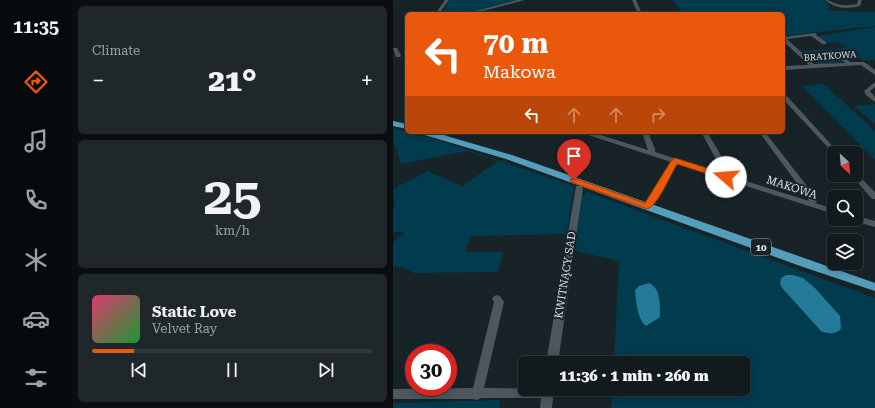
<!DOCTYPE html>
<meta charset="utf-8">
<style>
:root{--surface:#121a1e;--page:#1f272b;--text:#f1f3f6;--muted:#9ca1a4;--line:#31383c;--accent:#ea580c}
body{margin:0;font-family:"Roboto Serif",serif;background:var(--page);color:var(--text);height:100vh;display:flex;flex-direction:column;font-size:15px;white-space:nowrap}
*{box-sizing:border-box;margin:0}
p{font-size:13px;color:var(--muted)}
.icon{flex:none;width:22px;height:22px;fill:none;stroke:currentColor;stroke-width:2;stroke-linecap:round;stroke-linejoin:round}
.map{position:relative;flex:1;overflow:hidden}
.sheet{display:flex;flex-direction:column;gap:6px;padding:6px;background:#0a0e10;width:321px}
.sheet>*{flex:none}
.guide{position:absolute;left:12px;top:12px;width:380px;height:122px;border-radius:6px;box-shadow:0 2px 10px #0003,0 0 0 1px var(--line);background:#ea580c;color:#fff;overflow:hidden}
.needle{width:26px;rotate:154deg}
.controls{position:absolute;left:434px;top:146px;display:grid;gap:8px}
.controls a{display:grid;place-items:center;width:36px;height:36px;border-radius:6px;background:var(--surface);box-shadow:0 2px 10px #0003,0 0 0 1px var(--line);font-size:20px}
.speed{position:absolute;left:12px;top:344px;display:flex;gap:8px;font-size:20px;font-weight:700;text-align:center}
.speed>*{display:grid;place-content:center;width:52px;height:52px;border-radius:50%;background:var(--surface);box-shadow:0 2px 10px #0003,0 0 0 1px var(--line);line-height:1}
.speed .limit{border:6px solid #d22;background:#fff;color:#111}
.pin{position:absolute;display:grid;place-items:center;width:34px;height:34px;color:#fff;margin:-41px -17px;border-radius:50% 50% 50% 0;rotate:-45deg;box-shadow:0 0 4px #0007}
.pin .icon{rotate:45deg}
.me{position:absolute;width:44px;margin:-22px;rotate:288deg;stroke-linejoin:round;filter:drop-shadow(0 0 3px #0008)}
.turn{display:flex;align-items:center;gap:14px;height:84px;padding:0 12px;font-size:18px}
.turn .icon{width:52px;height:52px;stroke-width:2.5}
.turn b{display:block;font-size:28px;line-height:34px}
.lanes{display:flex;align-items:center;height:38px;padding:0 12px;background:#0003;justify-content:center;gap:20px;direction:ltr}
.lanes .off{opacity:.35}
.big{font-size:30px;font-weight:800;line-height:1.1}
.sheet .widget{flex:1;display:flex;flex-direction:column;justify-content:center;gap:6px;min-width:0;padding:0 14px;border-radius:6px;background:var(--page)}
.sheet .dial{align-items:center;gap:0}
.dial b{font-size:52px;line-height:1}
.song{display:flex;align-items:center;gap:12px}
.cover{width:48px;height:48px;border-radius:6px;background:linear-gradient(135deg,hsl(340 70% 55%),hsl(130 70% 35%))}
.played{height:4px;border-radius:2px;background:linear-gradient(90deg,var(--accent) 15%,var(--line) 15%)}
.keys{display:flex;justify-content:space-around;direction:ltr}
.heat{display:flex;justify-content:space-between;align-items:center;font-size:22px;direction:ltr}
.trip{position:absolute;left:125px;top:356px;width:232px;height:40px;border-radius:6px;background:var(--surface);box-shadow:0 2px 10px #0003,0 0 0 1px var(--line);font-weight:800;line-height:40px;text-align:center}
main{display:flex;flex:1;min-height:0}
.dock{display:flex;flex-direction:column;width:72px;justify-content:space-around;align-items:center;background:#070a0c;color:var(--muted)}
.dock .icon{width:28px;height:28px}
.dock .active{color:var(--accent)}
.dock b{font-size:18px;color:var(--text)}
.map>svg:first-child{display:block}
</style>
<main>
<nav class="dock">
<b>11:35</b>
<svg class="icon active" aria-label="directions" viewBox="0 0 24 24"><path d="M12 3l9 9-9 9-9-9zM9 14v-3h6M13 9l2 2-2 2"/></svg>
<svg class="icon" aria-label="music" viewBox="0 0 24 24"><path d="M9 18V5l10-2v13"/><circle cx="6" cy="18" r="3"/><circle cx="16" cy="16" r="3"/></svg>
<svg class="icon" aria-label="phone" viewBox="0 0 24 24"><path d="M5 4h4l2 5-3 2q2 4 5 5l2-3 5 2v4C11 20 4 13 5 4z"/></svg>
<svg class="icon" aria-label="climate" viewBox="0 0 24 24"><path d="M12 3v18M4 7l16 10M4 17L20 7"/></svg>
<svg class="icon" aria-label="car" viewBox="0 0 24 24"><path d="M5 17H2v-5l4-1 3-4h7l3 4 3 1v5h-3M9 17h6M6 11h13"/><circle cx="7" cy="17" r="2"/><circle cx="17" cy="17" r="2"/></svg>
<svg class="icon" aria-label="filters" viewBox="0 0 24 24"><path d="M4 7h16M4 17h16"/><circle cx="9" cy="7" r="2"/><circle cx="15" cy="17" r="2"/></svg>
</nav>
<section class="sheet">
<div class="widget"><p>Climate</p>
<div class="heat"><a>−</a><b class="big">21°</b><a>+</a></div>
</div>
<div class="widget dial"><b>25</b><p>km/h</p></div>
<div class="widget">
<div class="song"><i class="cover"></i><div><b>Static Love</b><p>Velvet Ray</p></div></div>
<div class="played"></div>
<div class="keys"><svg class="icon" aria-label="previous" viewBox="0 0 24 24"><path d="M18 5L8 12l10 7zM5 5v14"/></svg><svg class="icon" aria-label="pause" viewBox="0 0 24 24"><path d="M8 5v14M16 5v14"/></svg><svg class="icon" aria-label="next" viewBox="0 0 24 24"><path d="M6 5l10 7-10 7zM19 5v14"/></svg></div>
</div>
</section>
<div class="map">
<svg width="482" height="408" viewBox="0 0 482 408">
<rect width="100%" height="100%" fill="#182328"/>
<g fill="#003b4e">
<path d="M57,0H127L71,14H49Z"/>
<path d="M280,0H431L437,7L435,8L441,11L482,12V26L390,36V14H290Z"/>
<path d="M482,27V60L471,61L462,54L449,55L452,62L425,64L408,51L453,48L445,42L432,43L424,36Z"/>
<path d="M431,84L482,131V160L408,86Z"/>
<path d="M482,104V124L461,106Z"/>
<path d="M0,128L51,142L181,186L174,234L78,236L72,252H110L105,272L21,273L9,267H0V243L4,237L9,236L11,232H0V208L2,204L0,189L35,171L69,186L105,161L74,151L8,164L0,141Z"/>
<path d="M194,192L482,298V408H218L219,389H350V363H221L226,261L182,251L187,199Z"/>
<path d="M107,400L106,408H0V403Z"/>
</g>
<g fill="#237a99">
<path d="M393,275H400L410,278L422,288L447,316L448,329C442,335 436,333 429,332L390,289L387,284L388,278Z"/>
<path d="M256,283C268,288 267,305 267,317L253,326C244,319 243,300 242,290L246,286Z"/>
</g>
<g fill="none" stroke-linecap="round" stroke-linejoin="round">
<g fill="#4c585e" fill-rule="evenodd">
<path d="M52,0H56L46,14H42Z"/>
<path d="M125,0H132L78,14H71Z"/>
<path d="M239,0H243L249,14H245Z"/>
<path d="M432,0C437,0 440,3 444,4C451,6 458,5 464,4L465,0H469L467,6C455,9 442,9 432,0Z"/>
<path d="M178,12H179V14H149L151,13Z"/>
<path d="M422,33L424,34L423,35L433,42V44H429L418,36L394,39L421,64L452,63L444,55L447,53L457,62H471L482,70V75L468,65L390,70V66L416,65L390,41V37Z"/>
<path d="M0,48H4L8,56L7,57H3Z"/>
<path d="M482,82V87L477,91L482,97V102L473,95L471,91Z"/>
<path d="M390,93L392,94L446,153H441V154L390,99Z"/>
<path d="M50,132H57L51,138H47L46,137Z"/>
<path d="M188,132H198L255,150L249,132H255L262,149V152L330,174V172L308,132H314L338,172L337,176L416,201L414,197L366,132H372L421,195L424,201L422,203L441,209V214L284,164L261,204L257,208H251L250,206L255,201L278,162L189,133Z"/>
<path d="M463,173L482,192V199H479L458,175H463Z"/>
<path d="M183,186H189L190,188L165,363H153Z"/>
<path d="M463,216L482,221V227L460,221L459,219H463Z"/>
<path d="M104,295L107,296L111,302L91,388L161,389L159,408H147L148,398H88L84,400L80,399H0V389L80,388L101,302L99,299L101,296Z"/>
</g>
<g fill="#549ebc" fill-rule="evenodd">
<path d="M0,121L14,124V129L0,126Z"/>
<path d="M27,132H40L119,155L482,283V291L410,267L113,159L28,134Z"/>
</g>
</g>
<path fill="#ea580c" stroke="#983908" d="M282,158L336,175L338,177L333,180L284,164C278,174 264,207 254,209L178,182L177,180L178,179H184L252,203L278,161Z"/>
<g text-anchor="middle" stroke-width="4" stroke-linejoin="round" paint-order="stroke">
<g font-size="9" fill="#dde4e7" stroke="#182328">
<text transform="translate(437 56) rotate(-4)" y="3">BRATKOWA</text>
</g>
<rect fill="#182328" stroke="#a2aaae" stroke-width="1" x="358" y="239" width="20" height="16" rx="3"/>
<g font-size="10" font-weight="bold" fill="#dde4e7">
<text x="368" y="251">10</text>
</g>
<g font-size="11" fill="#dde4e7" stroke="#182328">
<text transform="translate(399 187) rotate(18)" y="4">MAKOWA</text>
<text transform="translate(172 275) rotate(-81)" y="4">KWITNĄCY SAD</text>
</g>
</g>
</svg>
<div class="controls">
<a><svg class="needle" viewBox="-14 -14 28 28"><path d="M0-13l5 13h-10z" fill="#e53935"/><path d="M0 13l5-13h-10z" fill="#9ca1a4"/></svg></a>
<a><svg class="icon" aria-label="search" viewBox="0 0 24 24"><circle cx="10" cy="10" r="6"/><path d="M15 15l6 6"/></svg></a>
<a><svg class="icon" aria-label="layers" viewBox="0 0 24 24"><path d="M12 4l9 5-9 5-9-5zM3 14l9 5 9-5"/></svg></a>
</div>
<div class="speed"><div class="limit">30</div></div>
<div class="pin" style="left:181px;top:180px;background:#d93025"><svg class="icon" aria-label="arrive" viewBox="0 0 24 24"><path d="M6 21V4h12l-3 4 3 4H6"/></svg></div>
<svg class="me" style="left:333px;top:177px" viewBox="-20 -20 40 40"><circle r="19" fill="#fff"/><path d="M0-13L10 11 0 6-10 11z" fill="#ea580c"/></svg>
<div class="trip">11:36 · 1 min · 260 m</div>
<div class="guide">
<div class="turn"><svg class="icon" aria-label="left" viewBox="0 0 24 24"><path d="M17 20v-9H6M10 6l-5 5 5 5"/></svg><div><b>70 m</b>Makowa</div></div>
<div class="lanes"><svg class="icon" aria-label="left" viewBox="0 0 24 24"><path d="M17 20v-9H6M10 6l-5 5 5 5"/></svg><svg class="icon off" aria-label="ahead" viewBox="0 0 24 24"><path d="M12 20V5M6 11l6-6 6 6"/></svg><svg class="icon off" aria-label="ahead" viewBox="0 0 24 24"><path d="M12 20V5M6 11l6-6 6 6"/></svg><svg class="icon off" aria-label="right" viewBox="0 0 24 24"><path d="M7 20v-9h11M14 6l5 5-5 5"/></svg></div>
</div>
</div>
</main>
